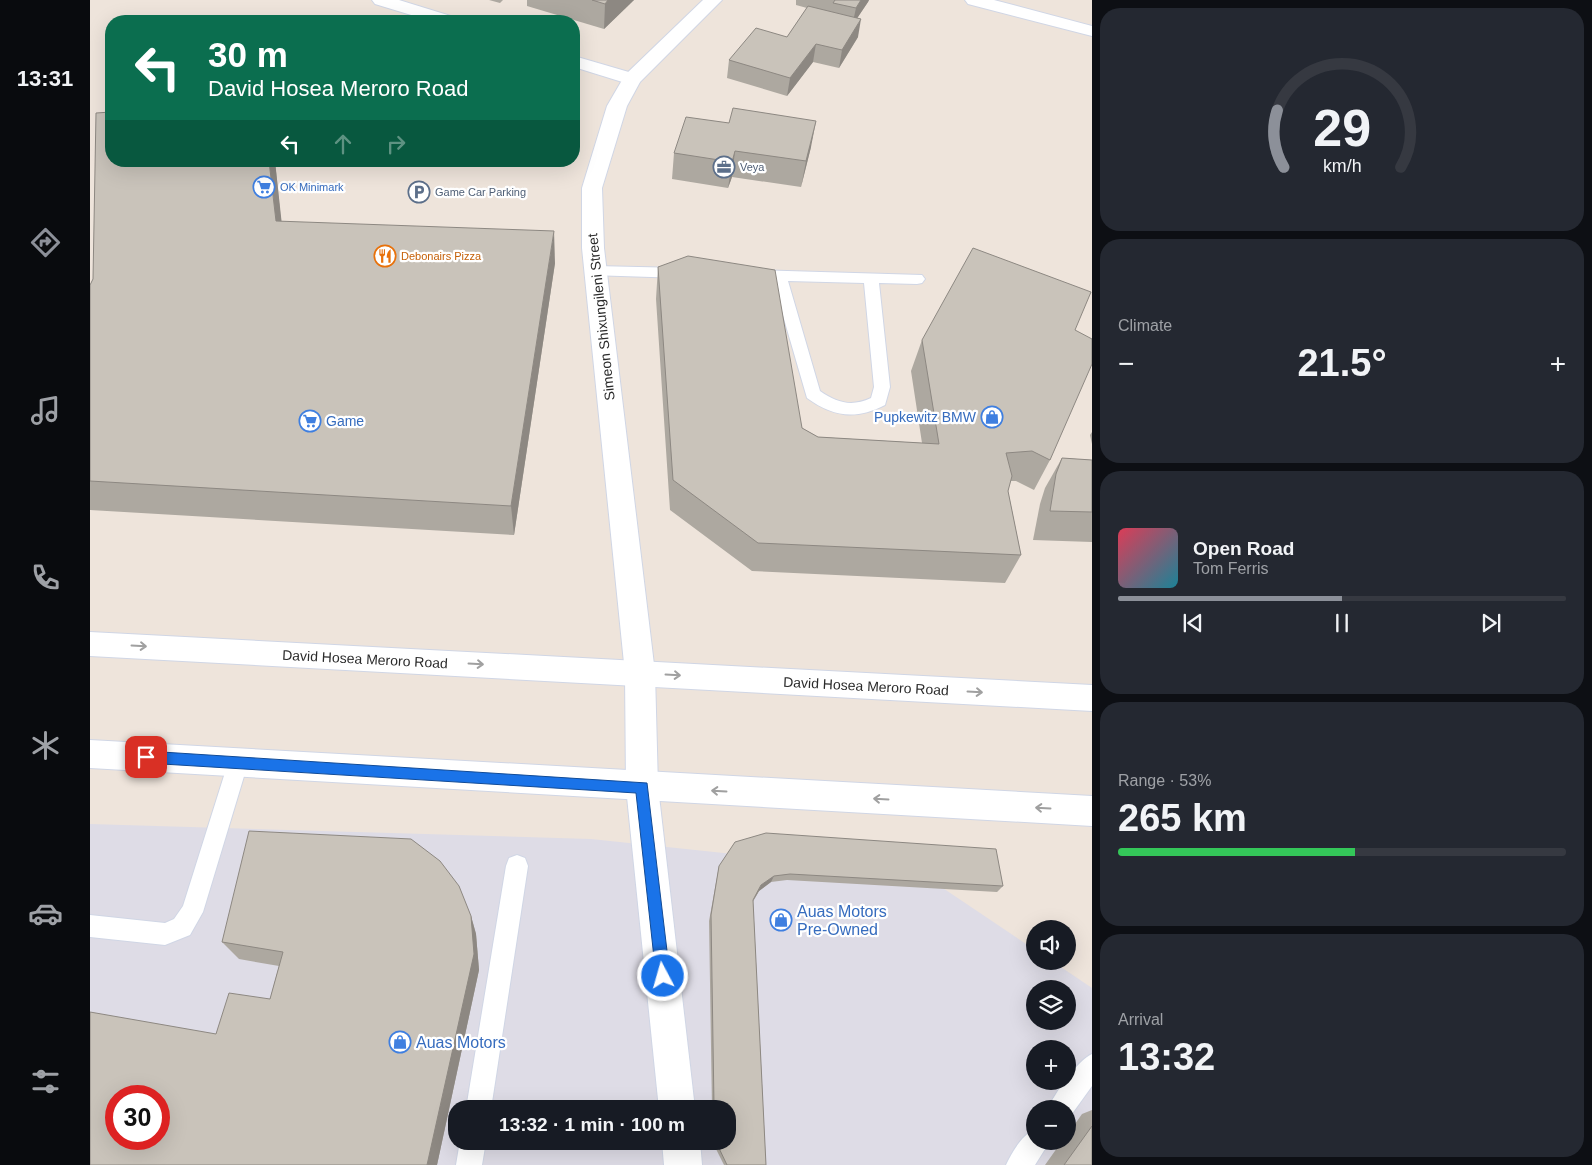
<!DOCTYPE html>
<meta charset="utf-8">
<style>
:root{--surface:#171b24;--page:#242831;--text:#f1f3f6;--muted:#9ea1a6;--line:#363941;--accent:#8c9099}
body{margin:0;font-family:Helvetica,sans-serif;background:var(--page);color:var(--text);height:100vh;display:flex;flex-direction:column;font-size:19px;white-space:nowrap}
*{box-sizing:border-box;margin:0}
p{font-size:16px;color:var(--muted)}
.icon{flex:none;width:28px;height:28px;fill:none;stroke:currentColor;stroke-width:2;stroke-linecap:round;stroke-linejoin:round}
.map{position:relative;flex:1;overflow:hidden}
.panel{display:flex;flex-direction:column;gap:8px;padding:8px;background:#0d0f14;width:500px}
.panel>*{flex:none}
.hud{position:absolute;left:15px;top:15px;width:475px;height:152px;border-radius:20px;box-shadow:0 5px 20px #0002;background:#0b6e4f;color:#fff;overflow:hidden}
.tools{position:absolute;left:936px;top:920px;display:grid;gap:10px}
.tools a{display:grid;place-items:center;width:50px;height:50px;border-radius:50%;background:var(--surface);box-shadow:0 5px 20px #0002;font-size:25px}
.speed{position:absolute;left:15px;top:1085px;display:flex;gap:10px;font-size:25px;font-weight:700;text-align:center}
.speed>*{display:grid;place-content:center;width:65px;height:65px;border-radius:50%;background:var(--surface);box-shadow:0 5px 20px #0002;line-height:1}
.speed .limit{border:8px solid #d22;background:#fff;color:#111}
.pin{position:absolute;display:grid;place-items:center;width:42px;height:42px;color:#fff;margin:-21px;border-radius:10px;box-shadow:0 2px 8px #0006}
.me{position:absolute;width:55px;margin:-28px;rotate:354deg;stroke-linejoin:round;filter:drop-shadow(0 0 4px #0008)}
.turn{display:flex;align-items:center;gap:18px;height:105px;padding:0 20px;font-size:22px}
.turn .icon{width:65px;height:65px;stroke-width:2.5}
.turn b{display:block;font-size:35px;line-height:42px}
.lanes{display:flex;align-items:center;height:48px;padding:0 20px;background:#0003;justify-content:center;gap:25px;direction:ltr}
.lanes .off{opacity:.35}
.big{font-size:38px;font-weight:700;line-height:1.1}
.panel .card{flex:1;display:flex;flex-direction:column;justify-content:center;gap:8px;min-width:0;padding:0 18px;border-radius:20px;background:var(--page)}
.panel .dial{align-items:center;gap:0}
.dial svg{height:130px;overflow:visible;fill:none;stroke:var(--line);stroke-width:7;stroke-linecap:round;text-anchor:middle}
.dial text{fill:var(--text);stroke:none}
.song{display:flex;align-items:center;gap:15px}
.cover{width:60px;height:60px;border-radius:8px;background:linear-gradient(135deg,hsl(350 70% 55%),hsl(190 70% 35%))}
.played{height:5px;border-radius:2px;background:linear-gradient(90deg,var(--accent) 50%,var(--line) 50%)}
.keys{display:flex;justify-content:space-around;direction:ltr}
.heat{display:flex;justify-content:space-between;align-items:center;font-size:28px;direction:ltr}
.charge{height:8px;border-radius:4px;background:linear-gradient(90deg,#34c759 53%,var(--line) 0)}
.trip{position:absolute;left:358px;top:1100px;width:288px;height:50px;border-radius:20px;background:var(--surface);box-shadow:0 5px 20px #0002;font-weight:700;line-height:50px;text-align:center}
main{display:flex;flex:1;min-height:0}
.dock{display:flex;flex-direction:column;width:90px;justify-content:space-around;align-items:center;background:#090b0e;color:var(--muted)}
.dock .icon{width:35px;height:35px}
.dock .on{color:var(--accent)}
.dock b{font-size:22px;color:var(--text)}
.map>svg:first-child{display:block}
</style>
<main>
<nav class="dock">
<b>13:31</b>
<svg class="icon on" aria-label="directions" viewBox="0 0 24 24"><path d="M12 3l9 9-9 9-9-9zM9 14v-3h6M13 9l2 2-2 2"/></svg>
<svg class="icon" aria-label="music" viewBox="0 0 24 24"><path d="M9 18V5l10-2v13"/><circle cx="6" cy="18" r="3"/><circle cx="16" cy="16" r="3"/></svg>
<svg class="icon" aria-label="phone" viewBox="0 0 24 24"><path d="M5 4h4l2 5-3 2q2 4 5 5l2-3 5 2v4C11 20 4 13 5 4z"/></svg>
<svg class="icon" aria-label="climate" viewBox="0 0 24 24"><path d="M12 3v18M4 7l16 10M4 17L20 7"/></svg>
<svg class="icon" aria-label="car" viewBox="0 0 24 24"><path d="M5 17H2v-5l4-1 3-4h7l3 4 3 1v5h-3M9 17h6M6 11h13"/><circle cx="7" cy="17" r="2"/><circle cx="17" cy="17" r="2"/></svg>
<svg class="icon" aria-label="filters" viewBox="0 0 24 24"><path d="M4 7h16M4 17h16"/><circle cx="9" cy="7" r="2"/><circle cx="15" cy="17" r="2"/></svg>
</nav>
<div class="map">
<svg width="1002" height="1165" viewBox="0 0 1002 1165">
<rect width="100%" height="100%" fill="#eee4db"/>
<path fill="#dedce6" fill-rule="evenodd" d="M0,824L501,839L832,874L945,950V961H962L1002,988V1165H0ZM945,989H978V1021H945ZM945,1049H978V1081H945ZM26,1096H69V1139H26ZM366,1109H636V1141H366ZM945,1109H978V1141H945Z"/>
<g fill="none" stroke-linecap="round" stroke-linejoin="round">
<g stroke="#d0d6e5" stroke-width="2">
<g id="service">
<path d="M505,266L592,268L600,273L592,278L500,275L497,271L500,267Z"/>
<path d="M662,270L832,275L835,279L832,283L827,284L789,283L800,387L795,405C766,420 743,417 717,398L683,281L657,279L654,275L657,271ZM698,281L774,283L784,387L781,398C762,407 747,403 730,391Z"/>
<path d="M148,753L155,756L158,763L113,912L100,935L75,945L0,937V915L75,923L84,919L93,906L138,763L141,756Z"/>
<path d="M427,855L435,858L438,866L401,1109H376L416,866L419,858Z"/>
<path d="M1002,1054V1086L979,1118L978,1109H958C964,1094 988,1060 1002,1054Z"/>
<path d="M945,1129V1141H960L945,1165H916C922,1152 932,1135 945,1129Z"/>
<path d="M370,1141H396L392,1165H366Z"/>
</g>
</g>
<g stroke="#d0d6e5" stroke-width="2">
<g id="minor">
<path d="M282,0H309L364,17L367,21H341L285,4Z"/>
<path d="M875,0H904L1002,26V36L878,4Z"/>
<path d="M484,56L549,75L551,79L549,83L542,85L484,67Z"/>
<path d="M552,772L563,777L568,787L605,1109H569L536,787L541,777Z"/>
<path d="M572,1141H610L612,1165H574Z"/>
</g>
</g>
<g stroke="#d0d6e5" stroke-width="2">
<path id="tertiary" d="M613,0H632L550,82L537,106L512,188L514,248L565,673L568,787L563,797L552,802L541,797L536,787L535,673L492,248V188L517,106L535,75Z"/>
</g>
<g stroke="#d0d6e5" stroke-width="2">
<g id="secondary">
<path d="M0,632L1002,685V711L0,656Z"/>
<path d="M0,740L1002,796V826L0,768Z"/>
</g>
</g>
<use href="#service" fill="#fff" fill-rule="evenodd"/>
<use href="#minor" fill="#fff" fill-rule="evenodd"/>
<use href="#tertiary" fill="#fff" fill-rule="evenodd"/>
<use href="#secondary" fill="#fff" fill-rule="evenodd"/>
</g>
<g fill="#ada8a0">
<path d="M399,0H413L410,3Z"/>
<path d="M437,0H544L514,29L437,6Z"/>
<path d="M706,0H779L778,2L767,18L768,37L749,68L723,62L697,96L637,78L639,60L697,37L717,8L706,5Z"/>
<path d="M721,147L711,187L642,177L638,188L582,179L584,153Z"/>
<path d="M21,161H185L191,221L465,263L424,535L0,510V285L3,279Z"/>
<path d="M568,267L712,428L728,437L832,443L821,371L832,340L985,330L960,460L944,490L926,481H920L918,491L931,555L915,583L662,571L580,510L566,299Z"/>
<path d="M1002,432V444L1000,435Z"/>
<path d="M972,458L1002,460V542L943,540L950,504L955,488Z"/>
<path d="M629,866L913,886L907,892L697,880L681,882L669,891L663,901L676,1165H634L625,1147V1141H636V1109H622L619,921Z"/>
<path d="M381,916L386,934L389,970L347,1165H0L126,1034L180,999L189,966L149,959L132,942Z"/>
<path d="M1002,1110V1165H955L972,1141H978V1134L992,1114Z"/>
</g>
<g fill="#8d8882">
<path d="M518,0H544L514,29L515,4Z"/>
<path d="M771,0H779L778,2L762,26L766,8Z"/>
<path d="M771,19L768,37L749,68L752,50Z"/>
<path d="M726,44L723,62L697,96L700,78Z"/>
<path d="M726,121L721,147L711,187L716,161Z"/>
<path d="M645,151L642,177L638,188L642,162Z"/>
<path d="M179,161H185L195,253L186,221Z"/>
<path d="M464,231L465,263L424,535L421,506Z"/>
<path d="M684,876L681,882L669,891L661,905L671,885Z"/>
<path d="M381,916L386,934L389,970L347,1165H337Z"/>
</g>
<g fill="#c9c3ba" stroke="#8d8882" fill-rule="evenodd">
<path d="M502,0H518L515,4Z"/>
<path d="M745,0H771L766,8L743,3Z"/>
<path d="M718,6L771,19L752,50L726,44L700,78L639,60L666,28L697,37Z"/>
<path d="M643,108L726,121L716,161L645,151L642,162L584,153L596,117L639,123Z"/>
<path d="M21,112V161H179L186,221L464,231L421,506L0,481V285L3,279L6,113Z"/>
<path d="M883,248L1001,292L985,330L1002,339V364L960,460L942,451L916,453L922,476L918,491L931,555L668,543L583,480L568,267L598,256L685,270L712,428L728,437L849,444L832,340Z"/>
<path d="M972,458L1002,460V512L960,511L966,474Z"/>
<path d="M159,831L321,839L350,861L369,886L381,916L384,954L337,1165H0V1012L126,1034L139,993L180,999L193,952L132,942ZM26,1096H69V1139H26Z"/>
<path d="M676,833L906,849L913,886L700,874L684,876L671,885L663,900L676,1165H637L627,1144V1141H636V1109H624V1106L621,915L629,866L645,842Z"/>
<path d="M1002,1126V1165H974Z"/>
</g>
<defs><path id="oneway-shaft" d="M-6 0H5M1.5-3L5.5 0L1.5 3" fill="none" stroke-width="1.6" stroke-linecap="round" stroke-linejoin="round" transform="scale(1.25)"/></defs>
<g stroke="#a0a0a0">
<use href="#oneway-shaft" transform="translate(49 646) rotate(3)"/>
<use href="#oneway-shaft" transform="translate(386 664) rotate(3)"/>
<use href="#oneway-shaft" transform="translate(583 675) rotate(3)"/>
<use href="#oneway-shaft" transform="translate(885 692) rotate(3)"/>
<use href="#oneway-shaft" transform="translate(629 791) rotate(-177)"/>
<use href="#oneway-shaft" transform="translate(791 799) rotate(-177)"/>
<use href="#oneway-shaft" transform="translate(953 808) rotate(-177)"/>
</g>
<path fill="#1a73e8" stroke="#114b97" d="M56,751L557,783L580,976L578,981L573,983L568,981L566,976L546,793L56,763L51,761L49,757L51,753Z"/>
<defs>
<g id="office-ring" transform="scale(1.125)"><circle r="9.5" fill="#fff" stroke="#5c6f8a" stroke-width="1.5"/><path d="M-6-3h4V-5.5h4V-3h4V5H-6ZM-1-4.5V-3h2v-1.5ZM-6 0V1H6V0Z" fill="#5c6f8a"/></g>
<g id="supermarket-ring" transform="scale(1.125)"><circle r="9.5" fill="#fff" stroke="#3f7fe0" stroke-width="1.5"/><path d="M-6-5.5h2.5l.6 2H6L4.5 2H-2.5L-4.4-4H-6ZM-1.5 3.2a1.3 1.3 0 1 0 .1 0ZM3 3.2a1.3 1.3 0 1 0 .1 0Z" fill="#3f7fe0"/></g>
<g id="parking-ring" transform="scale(1.125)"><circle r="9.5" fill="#fff" stroke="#5c6f8a" stroke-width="1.5"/><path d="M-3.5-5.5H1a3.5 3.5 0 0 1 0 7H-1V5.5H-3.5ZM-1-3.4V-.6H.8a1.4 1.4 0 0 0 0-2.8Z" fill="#5c6f8a"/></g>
<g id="restaurant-ring" transform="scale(1.125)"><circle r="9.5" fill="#fff" stroke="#e8710a" stroke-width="1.5"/><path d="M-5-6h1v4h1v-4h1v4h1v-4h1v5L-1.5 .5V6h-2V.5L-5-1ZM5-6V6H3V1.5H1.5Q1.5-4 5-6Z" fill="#e8710a"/></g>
<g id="shop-ring" transform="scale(1.125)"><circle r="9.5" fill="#fff" stroke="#3f7fe0" stroke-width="1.5"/><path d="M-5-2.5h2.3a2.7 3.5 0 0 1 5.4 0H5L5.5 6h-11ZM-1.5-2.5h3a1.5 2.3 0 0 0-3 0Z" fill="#3f7fe0"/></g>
</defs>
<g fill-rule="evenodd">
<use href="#office-ring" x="634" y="167"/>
<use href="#supermarket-ring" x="174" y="187"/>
<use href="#parking-ring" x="329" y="192"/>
<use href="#restaurant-ring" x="295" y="256"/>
<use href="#shop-ring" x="902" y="417"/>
<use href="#supermarket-ring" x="220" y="421"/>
<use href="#shop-ring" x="691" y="920"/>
<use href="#shop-ring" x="310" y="1042"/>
</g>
<g text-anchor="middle" stroke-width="4.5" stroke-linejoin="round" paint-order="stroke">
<g font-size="11" fill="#4e5e75" stroke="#fff" text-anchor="start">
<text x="650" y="171">Veya</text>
<text x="345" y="196">Game Car Parking</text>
</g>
<g font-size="11" fill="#366cbe" stroke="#fff" text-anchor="start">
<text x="190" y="191">OK Minimark</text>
</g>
<g font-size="11" fill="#c56008" stroke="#fff" text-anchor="start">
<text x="311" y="260">Debonairs Pizza</text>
</g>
<g font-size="14" fill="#2b2b2b" stroke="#fff">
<text transform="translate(511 317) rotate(-96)" y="5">Simeon Shixungileni Street</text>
<text transform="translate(275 659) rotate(3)" y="5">David Hosea Meroro Road</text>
<text transform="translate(776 686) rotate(3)" y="5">David Hosea Meroro Road</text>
</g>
<g font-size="14" fill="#366cbe" stroke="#fff" text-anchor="end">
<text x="886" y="422">Pupkewitz BMW</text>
<text x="236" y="426" text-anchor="start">Game</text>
</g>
<g font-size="16" fill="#366cbe" stroke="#fff" text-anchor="start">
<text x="707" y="917">Auas Motors<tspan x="707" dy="18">Pre-Owned</tspan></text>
<text x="326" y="1048">Auas Motors</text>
</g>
</g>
</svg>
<div class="tools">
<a><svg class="icon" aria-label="sound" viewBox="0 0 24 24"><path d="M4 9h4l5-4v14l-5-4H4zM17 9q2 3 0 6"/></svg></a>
<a><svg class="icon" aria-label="layers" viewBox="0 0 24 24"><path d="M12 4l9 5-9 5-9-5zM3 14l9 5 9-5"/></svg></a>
<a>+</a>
<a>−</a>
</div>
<div class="speed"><div class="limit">30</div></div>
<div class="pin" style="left:56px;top:757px;background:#d93025"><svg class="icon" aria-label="arrive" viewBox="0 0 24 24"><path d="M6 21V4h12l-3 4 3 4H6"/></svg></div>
<svg class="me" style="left:573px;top:976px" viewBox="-20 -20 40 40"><circle r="17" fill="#1a73e8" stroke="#fff" stroke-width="3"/><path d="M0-11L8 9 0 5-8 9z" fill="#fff"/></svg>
<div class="trip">13:32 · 1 min · 100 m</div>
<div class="hud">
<div class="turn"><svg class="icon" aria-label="left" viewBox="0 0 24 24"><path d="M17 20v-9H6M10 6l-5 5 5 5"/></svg><div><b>30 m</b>David Hosea Meroro Road</div></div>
<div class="lanes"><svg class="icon" aria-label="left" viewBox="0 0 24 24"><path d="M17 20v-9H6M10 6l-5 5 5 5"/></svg><svg class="icon off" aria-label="ahead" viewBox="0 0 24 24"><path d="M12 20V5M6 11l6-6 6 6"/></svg><svg class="icon off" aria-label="right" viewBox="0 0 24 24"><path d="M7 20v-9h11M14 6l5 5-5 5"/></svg></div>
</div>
</div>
<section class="panel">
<div class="card dial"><svg viewBox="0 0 100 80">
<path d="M14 69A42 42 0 1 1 86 69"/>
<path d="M14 69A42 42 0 0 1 10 34" stroke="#8c9099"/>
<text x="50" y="56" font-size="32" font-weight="700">29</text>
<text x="50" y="72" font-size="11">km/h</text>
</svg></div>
<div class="card"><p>Climate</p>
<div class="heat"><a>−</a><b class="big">21.5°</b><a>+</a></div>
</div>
<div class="card">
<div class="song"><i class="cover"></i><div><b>Open Road</b><p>Tom Ferris</p></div></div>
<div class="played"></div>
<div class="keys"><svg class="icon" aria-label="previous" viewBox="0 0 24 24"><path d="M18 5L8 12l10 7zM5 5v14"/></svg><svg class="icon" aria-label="pause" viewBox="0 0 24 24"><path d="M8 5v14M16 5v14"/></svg><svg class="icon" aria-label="next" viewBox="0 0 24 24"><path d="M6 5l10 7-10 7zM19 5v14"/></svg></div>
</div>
<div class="card"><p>Range · 53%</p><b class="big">265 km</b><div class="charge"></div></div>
<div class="card"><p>Arrival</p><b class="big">13:32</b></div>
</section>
</main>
